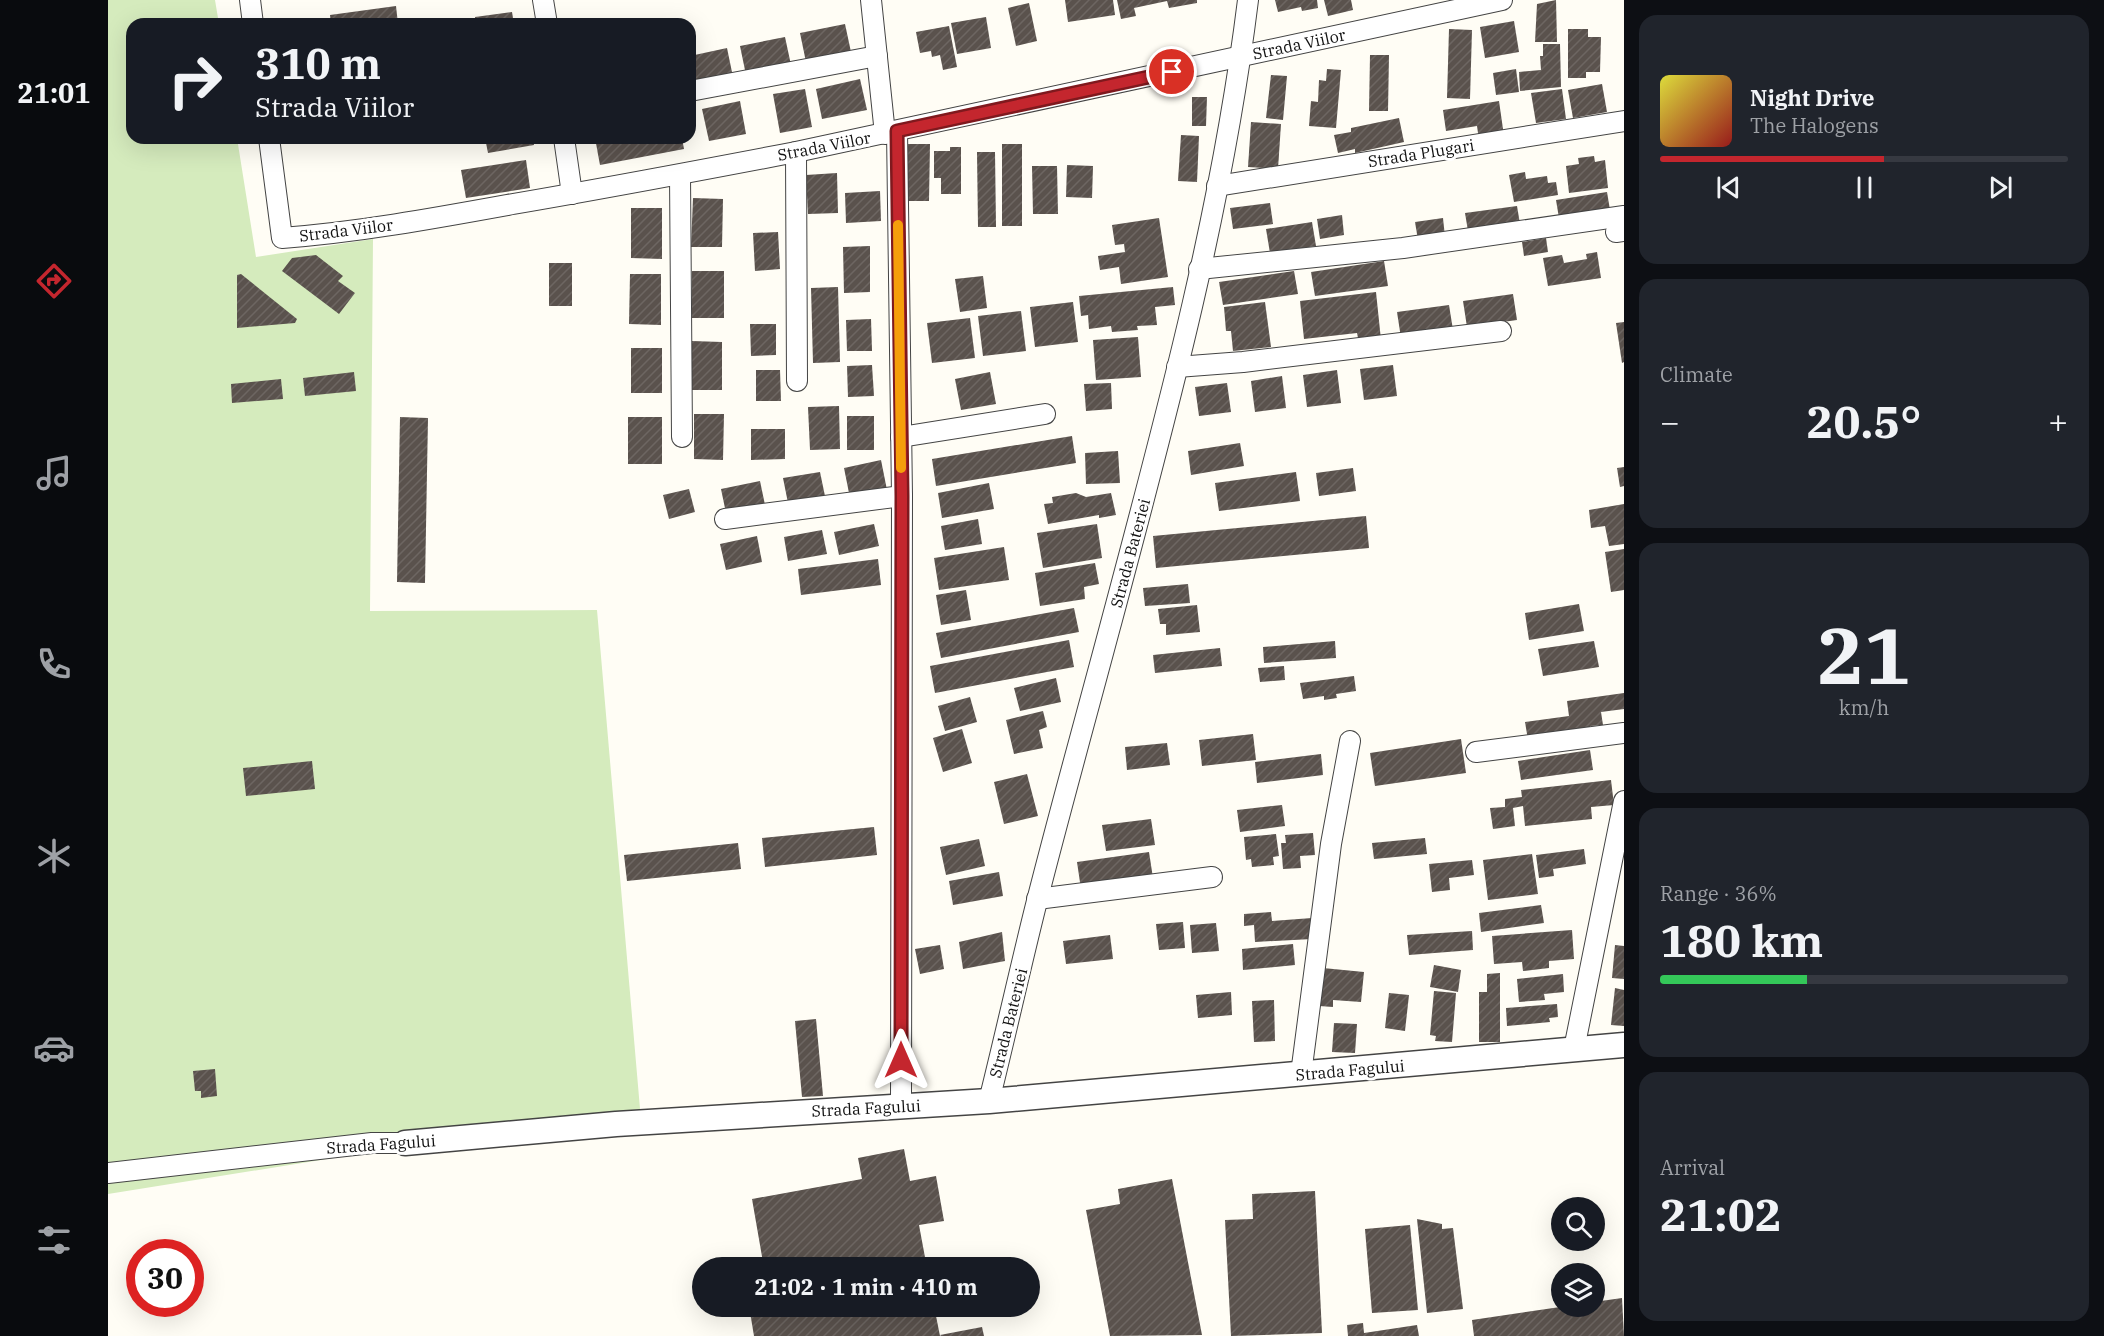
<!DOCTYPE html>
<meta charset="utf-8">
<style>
:root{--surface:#171b24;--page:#20242c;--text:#f1f3f6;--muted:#9ea1a6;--line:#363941;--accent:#c4262e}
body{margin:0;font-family:"IBM Plex Serif",serif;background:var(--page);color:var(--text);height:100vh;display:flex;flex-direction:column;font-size:22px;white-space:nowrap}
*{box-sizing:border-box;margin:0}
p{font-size:20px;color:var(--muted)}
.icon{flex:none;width:33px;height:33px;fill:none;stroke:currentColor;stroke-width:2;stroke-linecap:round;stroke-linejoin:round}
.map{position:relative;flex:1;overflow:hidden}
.details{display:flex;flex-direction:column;gap:15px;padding:15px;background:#0d0f14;width:480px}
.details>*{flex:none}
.hud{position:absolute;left:18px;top:18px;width:570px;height:126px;border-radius:18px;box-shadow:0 6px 24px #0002;background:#171b24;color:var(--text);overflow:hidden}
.controls{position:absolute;left:1443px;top:1197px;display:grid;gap:12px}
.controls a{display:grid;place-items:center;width:54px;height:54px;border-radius:50%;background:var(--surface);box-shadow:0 6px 24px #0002;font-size:30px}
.speed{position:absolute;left:18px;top:1239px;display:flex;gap:12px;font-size:30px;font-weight:700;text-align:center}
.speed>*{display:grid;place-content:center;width:78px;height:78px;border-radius:50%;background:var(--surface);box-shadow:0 6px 24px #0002;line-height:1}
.speed .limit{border:9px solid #d22;background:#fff;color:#111}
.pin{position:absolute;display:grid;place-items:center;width:51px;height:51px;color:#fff;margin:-26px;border:3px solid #fff;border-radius:50%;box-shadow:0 2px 6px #0007}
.me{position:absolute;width:66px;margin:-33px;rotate:0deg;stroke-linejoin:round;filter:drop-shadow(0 0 4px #0008)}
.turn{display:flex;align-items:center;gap:21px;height:126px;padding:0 30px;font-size:27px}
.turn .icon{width:78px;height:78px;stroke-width:2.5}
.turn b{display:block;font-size:42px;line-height:51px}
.big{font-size:45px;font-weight:700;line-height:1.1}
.details .widget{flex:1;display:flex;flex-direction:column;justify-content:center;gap:9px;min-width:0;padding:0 21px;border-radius:18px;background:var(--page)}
.details .dial{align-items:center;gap:0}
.dial b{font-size:78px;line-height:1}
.song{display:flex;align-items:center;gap:18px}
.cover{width:72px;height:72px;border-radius:9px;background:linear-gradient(135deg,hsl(60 70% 55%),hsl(0 70% 35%))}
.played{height:6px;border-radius:3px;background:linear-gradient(90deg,var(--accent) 55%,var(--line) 55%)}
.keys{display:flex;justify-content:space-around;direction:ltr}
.heat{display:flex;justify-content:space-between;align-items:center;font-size:33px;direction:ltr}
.charge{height:9px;border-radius:4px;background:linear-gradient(90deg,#34c759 36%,var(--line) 0)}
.trip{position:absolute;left:584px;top:1257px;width:348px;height:60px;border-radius:30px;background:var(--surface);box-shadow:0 6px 24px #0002;font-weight:700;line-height:60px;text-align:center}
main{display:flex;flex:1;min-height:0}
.menu{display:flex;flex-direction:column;width:108px;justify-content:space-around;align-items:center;background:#090b0e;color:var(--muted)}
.menu .icon{width:42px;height:42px}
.menu .active{color:var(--accent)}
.menu b{font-size:27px;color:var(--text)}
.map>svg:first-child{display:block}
</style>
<main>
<nav class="menu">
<b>21:01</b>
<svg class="icon active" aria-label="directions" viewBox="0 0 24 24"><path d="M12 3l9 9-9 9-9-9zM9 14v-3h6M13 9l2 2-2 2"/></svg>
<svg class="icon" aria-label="music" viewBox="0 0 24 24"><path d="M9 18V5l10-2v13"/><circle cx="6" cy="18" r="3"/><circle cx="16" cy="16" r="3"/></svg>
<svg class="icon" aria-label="phone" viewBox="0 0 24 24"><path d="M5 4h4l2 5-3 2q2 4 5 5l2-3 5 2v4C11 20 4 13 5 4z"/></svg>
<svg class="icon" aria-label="climate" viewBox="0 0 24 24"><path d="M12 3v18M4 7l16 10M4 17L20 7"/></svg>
<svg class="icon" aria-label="car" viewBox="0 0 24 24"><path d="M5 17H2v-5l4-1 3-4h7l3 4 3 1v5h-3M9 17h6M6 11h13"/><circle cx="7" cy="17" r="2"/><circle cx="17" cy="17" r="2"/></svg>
<svg class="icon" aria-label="filters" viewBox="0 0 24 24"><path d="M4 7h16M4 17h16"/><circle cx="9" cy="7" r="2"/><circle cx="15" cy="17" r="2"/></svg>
</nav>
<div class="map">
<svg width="1516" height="1336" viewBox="0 0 1516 1336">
<defs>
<pattern id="building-hatch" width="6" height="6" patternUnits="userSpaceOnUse" patternTransform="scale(1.5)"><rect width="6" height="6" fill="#5a524d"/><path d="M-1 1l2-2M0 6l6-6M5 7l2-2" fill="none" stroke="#6d6662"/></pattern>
</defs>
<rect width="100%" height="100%" fill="#fffdf5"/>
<path fill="#d5ebbd" d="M0,0H107L111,24H24V138H129L148,257L265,239L262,611L489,610L534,1132L250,1154L0,1194Z"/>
<g fill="url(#building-hatch)">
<path d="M957,0H1005L1007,15L960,22Z"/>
<path d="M1009,0H1089V3L1061,8L1059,1L1026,8L1028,16L1013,19Z"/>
<path d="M1167,0H1209L1210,8L1194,11L1193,7L1170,12Z"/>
<path d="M1216,0H1243L1245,10L1220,16Z"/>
<path d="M1448,0L1449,42H1427L1429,4Z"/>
<path d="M921,3L929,41L908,46L900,8Z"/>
<path d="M288,6L290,24H223L222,15Z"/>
<path d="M404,12L406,24H368L367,17Z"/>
<path d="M878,17L883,48L849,54L843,23Z"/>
<path d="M1406,21L1411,52L1377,58L1372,27Z"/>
<path d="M737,24L743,52L698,62L692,33Z"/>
<path d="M841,26L849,67L835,70L832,55L824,57L823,51L812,53L808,32Z"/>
<path d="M1341,29L1364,30L1362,99L1339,98Z"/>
<path d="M1460,29H1480V37H1493L1492,72H1478V78H1460Z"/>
<path d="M677,37L683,65L638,75L632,46Z"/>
<path d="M1435,44H1452L1453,87L1412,91L1411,72L1433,70L1432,56H1435Z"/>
<path d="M619,48L625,77L582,86V56Z"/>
<path d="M1262,55H1281L1280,111H1261Z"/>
<path d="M1219,69L1233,70L1228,128L1201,126L1203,101L1210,102L1211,80L1218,81Z"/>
<path d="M1408,69L1411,92L1388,95L1385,73Z"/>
<path d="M1163,75L1179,76L1175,120L1158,118Z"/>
<path d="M752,79L759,110L714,119L708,89Z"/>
<path d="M1494,84L1499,112L1465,118L1460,90Z"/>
<path d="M697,89L704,127L672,133L665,94Z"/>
<path d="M1454,89L1458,119L1428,123L1423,93Z"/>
<path d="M1084,97H1099L1098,126H1084Z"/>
<path d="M632,101L638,134L601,141L594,109Z"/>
<path d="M1391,101L1396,136L1371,140L1369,126L1338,131L1335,110Z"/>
<path d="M1291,118L1296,142L1247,153V149L1230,153L1226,135L1243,132V128Z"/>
<path d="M1143,122L1173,124L1170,169L1140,167Z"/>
<path d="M1073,135L1091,136L1089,182L1070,181Z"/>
<path d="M377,138H425L426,145L380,153Z"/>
<path d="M487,138H574L576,149L492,165Z"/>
<path d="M796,144H822L821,201H795Z"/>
<rect x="894" y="144" width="20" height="82"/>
<path d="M842,147H853V194H833V178H826V151H842Z"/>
<path d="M869,152H887L888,227H870Z"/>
<path d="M1486,156L1487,162L1497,160L1500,188L1461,193L1458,166L1471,164L1470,158Z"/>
<path d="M418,160L422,188L358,198L353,170Z"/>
<path d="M959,165L985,166L984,198L958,197Z"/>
<path d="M924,166H949L950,214H925Z"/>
<path d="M1417,172L1418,179L1439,176L1440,183L1448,182L1450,195L1406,202L1401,175Z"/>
<path d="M729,173L730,213L700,214L698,175Z"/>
<path d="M772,191L773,221L738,223L737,193Z"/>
<path d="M1499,192L1502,210L1451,218L1448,200Z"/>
<path d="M585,198L615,199L614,247H583Z"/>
<path d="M1162,203L1165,224L1125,229L1122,208Z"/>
<path d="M1409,206L1412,224L1360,231L1357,213Z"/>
<path d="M523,208H554V259L523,258Z"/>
<path d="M1234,215L1236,235L1212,239L1209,219Z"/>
<path d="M1051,218L1060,277L1013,284L1011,267L992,270L990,256L1017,252L1016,244L1007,245L1004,225Z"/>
<path d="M1335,218L1337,237L1310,240L1307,222Z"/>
<path d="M1204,222L1208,246L1162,253L1158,229Z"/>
<path d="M670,232L672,269L647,271L645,233Z"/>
<path d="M1438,238L1440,252L1416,256L1414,242Z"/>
<path d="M762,246V292L736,293L735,247Z"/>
<path d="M1489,252L1493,278L1440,286L1435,258L1454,255L1456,263L1479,259L1478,254Z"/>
<path d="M208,255L235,276L230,281L247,293L231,314L174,271L184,258Z"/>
<path d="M1276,261L1280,286L1207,296L1203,272Z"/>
<rect x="441" y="263" width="23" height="43"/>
<rect x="584" y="271" width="32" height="47"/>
<path d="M1186,271L1190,294L1115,305L1111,282Z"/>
<path d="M133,274L189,319L187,323L129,328V275Z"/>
<path d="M522,274H553V325L521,324Z"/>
<path d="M875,276L879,308L852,312L847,279Z"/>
<path d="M730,287L732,362L705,363L703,288Z"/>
<path d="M1065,287L1067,305L1047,307L1049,325L1029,326L1030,330L1004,332L1003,326L981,329L980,315L973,316L971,296Z"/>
<path d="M1268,292L1273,340L1251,343L1249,333L1196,339L1192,301Z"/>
<path d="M1405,294L1409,320L1359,327L1355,301Z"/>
<path d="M965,302L970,342L927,347L922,307Z"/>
<path d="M1157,302L1163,347L1125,351L1123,331H1118L1116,307Z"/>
<path d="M1341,305L1345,330L1293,338L1289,312Z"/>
<path d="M913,311L918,351L875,356L870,316Z"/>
<path d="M862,318L867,358L824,363L819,323Z"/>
<path d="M763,319L764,351H739L738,320Z"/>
<path d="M1516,322V362L1514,363L1508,323Z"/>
<path d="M642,324H668V355L643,356Z"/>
<path d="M1030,337L1033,377L988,380L985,340Z"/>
<path d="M584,341L614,342V390H584Z"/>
<rect x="523" y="348" width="31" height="45"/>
<path d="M764,365L766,396L740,397L739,366Z"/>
<path d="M1285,365L1289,396L1256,400L1252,369Z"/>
<path d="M648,370H672L673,401H648Z"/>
<path d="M1229,370L1233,403L1199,407L1195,375Z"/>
<path d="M246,372L248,391L197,396L195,378Z"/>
<path d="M882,372L888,404L853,410L847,379Z"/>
<path d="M1174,376L1178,408L1147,412L1143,381Z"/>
<path d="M173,379L175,399L124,403L123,384Z"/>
<path d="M1003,383L1004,409L978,411L976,384Z"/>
<path d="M1119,383L1123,412L1091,416L1087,387Z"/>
<path d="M731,406L732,449L702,450L700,407Z"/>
<path d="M586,414H616L615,460L586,459Z"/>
<rect x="739" y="416" width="27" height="34"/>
<path d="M292,417L320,418L317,583L289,582Z"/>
<rect x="520" y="417" width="34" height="47"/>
<path d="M643,429H677V459L643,460Z"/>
<path d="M964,436L968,463L828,486L824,459Z"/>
<path d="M1132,443L1136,466L1083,475L1080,451Z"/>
<path d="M1010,451L1012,483L978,484L977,453Z"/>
<path d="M773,460L779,490L742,498L736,468Z"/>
<path d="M1516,467V486L1512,487L1509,468Z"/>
<path d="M1245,468L1248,491L1211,496L1208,473Z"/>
<path d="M712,472L718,501L681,508L675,478Z"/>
<path d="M1188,472L1192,501L1111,511L1107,483Z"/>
<path d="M652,481L657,505L618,513L613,489Z"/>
<path d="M881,483L886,509L834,518L830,493Z"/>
<path d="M581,489L587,512L561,519L555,495Z"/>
<path d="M968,493L978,497L1003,493L1008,515L991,518V515L940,524L936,504L945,503L944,497Z"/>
<path d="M1516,504V544L1501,546L1497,526L1483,528L1481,510Z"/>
<path d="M1258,516L1261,548L1048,568L1045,536Z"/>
<path d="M870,519L874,544L837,550L833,526Z"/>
<path d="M766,524L771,546L731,555L726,532Z"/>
<path d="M989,524L994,558L935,568L929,533Z"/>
<path d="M714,530L719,554L680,561L676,537Z"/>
<path d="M649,536L654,562L618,570L612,544Z"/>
<path d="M896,547L901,580L831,590L826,558Z"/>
<path d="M1516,549V590L1503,592L1497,552Z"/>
<path d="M770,559L773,585L693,595L690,569Z"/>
<path d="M987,563L991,584L976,587L977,599L932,606L927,573Z"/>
<path d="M1080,584L1082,603L1037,606L1035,588Z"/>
<path d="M858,590L863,620L833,625L828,595Z"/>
<path d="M1471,604L1476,631L1421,640L1417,613Z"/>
<path d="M1089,605L1092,632L1058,635V624H1052L1050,609Z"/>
<path d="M966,608L971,632L833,658L828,633Z"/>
<path d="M961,640L966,667L827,693L822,666Z"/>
<path d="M1227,641L1228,658L1156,663L1155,647Z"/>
<path d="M1486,641L1491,667L1435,676L1430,649Z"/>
<path d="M1112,648L1114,666L1047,673L1045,655Z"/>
<path d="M1176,666L1177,680L1152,682L1150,668Z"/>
<path d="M1246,676L1248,691L1228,694L1229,698L1216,700V696L1195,699L1192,683Z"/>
<path d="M948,678L953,702L912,711L906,688Z"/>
<path d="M1516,693V709L1493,712L1495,725L1482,726L1483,732L1420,740L1417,722L1461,716L1459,701Z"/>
<path d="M862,697L869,722L837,731L830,706Z"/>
<path d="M935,711L939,727L931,730L935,748L906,754L898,720Z"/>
<path d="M854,729L864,763L835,772L825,738Z"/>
<path d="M1145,734L1148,760L1094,766L1091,740Z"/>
<path d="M1353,739L1358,773L1267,786L1262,753Z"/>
<path d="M1059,743L1062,765L1019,770L1017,747Z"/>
<path d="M1482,750L1485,770L1413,780L1410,761Z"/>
<path d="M1213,754L1215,775L1149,783L1147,762Z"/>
<path d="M204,761L207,789L138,796L135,768Z"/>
<path d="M919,774L930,816L896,824L886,782Z"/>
<path d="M1503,780L1506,805L1483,807L1484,819L1417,826L1415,806L1405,808L1407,826L1385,829L1382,808L1397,807V799L1414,797L1413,790Z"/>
<path d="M1174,805L1177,826L1132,832L1129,810Z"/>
<path d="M1043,819L1047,845L998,851L994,825Z"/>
<path d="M766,827L769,855L657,867L654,838Z"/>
<path d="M1205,833L1207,855L1192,856L1193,868L1175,869L1173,843H1178L1177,835Z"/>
<path d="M1168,834L1171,856L1165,857L1166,865L1144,867L1143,859L1138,860L1136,837Z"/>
<path d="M1317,838L1319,854L1266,859L1264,843Z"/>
<path d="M871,839L877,866L838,875L832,847Z"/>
<path d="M630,843L633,869L519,881L516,855Z"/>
<path d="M1476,849L1478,864L1445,869L1446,876L1431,878L1428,855Z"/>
<path d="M1041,852L1045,878L973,889L969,862Z"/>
<path d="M1424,854L1430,894L1380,900L1375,860Z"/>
<path d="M1364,860L1366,875L1341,878L1342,890L1324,892L1321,864Z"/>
<path d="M891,872L895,896L845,905L841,881Z"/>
<path d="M1433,905L1436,923L1373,932L1371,913Z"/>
<path d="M1163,912L1164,921L1204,918V939L1147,942L1146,925L1136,926V914Z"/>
<path d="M1075,922L1077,948L1051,950L1048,924Z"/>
<path d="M1108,923L1111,951L1084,953L1082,925Z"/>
<path d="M1464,930L1466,959L1441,961V968L1415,971L1414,962L1386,964L1384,936Z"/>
<path d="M1364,931L1365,950L1301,955L1299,935Z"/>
<path d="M894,932L897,961L855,969L851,942Z"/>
<path d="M1002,935L1005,959L958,964L955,941Z"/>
<path d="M1185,944L1187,965L1135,970L1134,949Z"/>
<path d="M832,945L836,969L812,974L807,949Z"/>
<path d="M1507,945L1516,946V979L1504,978Z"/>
<path d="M1326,965L1353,970L1350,992L1322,987Z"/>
<path d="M1215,968L1256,972L1253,1002L1225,1000V1007L1211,1006Z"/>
<path d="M1392,973V1042H1371V992H1379V974Z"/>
<path d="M1455,974L1456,992L1436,994L1437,1000L1411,1002L1409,979Z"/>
<path d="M1507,988L1516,990V1026L1503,1025Z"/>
<path d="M1326,991L1348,993L1344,1042L1327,1041L1328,1036L1322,1035Z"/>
<path d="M1123,992L1124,1015L1090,1018L1088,995Z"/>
<path d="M1281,993L1301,995L1297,1031L1277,1028Z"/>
<path d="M1166,1000L1167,1041L1146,1042L1144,1001Z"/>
<path d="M1449,1004L1450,1017L1441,1018L1442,1022L1399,1026L1398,1008Z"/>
<path d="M708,1019L715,1096L694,1097L687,1021Z"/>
<path d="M1226,1023L1249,1024L1247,1053L1224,1052Z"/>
<path d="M107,1069L109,1096L93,1098V1091H87L85,1071Z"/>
<path d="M796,1149L802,1181L828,1176L836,1221L811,1225L819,1268H656L644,1199L754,1179L750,1158Z"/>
<path d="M1064,1179L1094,1335L1002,1336L978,1210L1012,1204L1010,1189Z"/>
<path d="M1207,1191L1214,1333L1123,1336L1117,1220L1145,1219L1144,1194Z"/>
<path d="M1309,1219L1334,1224V1229L1345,1228L1355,1309L1319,1313Z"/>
<path d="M1302,1225L1310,1310L1264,1313L1257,1229Z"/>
<path d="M1514,1298L1516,1336H1366L1364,1320L1459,1306H1486V1302Z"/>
<path d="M641,1306H826L832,1336H646Z"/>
<path d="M1255,1323L1256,1333L1309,1325L1311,1336H1240L1239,1325Z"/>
<path d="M874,1327L876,1336H833L832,1335Z"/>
</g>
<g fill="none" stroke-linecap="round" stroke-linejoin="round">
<g stroke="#444" stroke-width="22">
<g id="minor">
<path d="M142,0L145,24"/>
<path d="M435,0L439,24"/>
<path d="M763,0L777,134"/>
<path d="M582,91L769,56"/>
<path d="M789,131L794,496L793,1106"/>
<path d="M161,138L174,238C252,232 328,218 405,204C499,188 594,170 688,152L1394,0"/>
<path d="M456,138L464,194"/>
<path d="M688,152L689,381"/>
<path d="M572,175L574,437"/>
<path d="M1109,186L1516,121"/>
<path d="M1508,232L1516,231"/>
<path d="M1091,269L1295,248L1516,216"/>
<path d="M1069,367L1135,362L1393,331"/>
<path d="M793,437L937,414"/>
<path d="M617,519L794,496"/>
<path d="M1368,752L1516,733"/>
<path d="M929,899L1104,877"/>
<path d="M1466,1049L1516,801"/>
<path d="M1193,1074L1223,844L1242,741"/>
<path d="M881,1101C898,1033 913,964 930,897C953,807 978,717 1002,627C1057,421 1114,212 1140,0"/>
<path d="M0,1173L264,1143H297"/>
</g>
</g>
<g stroke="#444" stroke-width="27">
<path id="tertiary" d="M297,1143L508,1124L881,1101L1516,1045"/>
</g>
<use href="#minor" stroke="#fff" stroke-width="20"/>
<use href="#tertiary" stroke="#fff" stroke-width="24"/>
</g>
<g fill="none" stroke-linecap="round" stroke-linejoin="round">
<g stroke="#7f191e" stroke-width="15">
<path id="route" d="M793,1060L794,496L789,131L1064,72"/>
</g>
<use href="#route" stroke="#c4262e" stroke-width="10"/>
<path stroke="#f59e0b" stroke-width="10" d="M790,225L793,468"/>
</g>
<g text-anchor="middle" stroke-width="6" stroke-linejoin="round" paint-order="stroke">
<g font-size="16" fill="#111" stroke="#fff">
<text transform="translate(1191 44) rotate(-12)" y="6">Strada Viilor</text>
<text transform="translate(716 146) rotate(-11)" y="6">Strada Viilor</text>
<text transform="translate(1313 153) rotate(-9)" y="6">Strada Plugari</text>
<text transform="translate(238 230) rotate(-7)" y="6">Strada Viilor</text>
<text transform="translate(1022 553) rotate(-75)" y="6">Strada Bateriei</text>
<text transform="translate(900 1023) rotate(-76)" y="6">Strada Bateriei</text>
<text transform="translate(1242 1070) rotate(-5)" y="6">Strada Fagului</text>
<text transform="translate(758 1108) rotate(-3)" y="6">Strada Fagului</text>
<text transform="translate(273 1144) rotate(-4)" y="6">Strada Fagului</text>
</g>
</g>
</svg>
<div class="controls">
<a><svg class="icon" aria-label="search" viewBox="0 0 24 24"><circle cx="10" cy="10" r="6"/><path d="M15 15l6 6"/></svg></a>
<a><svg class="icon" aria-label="layers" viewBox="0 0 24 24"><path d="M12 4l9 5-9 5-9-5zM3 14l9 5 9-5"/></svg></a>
</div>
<div class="speed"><div class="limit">30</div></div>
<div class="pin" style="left:1064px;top:72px;background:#d93025"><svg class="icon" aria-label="arrive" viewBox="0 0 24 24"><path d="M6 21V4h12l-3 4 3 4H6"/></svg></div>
<svg class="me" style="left:793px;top:1060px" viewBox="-20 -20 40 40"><path d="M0-17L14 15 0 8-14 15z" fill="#c4262e" stroke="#fff" stroke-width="4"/></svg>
<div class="trip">21:02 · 1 min · 410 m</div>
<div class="hud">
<div class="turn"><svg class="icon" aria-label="right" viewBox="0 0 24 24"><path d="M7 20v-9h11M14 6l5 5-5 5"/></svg><div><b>310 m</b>Strada Viilor</div></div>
</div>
</div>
<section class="details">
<div class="widget">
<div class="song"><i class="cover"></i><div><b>Night Drive</b><p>The Halogens</p></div></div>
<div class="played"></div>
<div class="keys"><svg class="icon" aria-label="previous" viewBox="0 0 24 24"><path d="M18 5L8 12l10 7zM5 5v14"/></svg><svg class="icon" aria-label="pause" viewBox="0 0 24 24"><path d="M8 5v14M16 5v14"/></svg><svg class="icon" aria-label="next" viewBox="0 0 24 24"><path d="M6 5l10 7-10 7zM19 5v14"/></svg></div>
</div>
<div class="widget"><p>Climate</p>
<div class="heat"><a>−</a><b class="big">20.5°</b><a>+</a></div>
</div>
<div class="widget dial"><b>21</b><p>km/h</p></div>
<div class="widget"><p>Range · 36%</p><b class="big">180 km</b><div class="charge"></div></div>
<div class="widget"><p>Arrival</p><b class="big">21:02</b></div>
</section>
</main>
